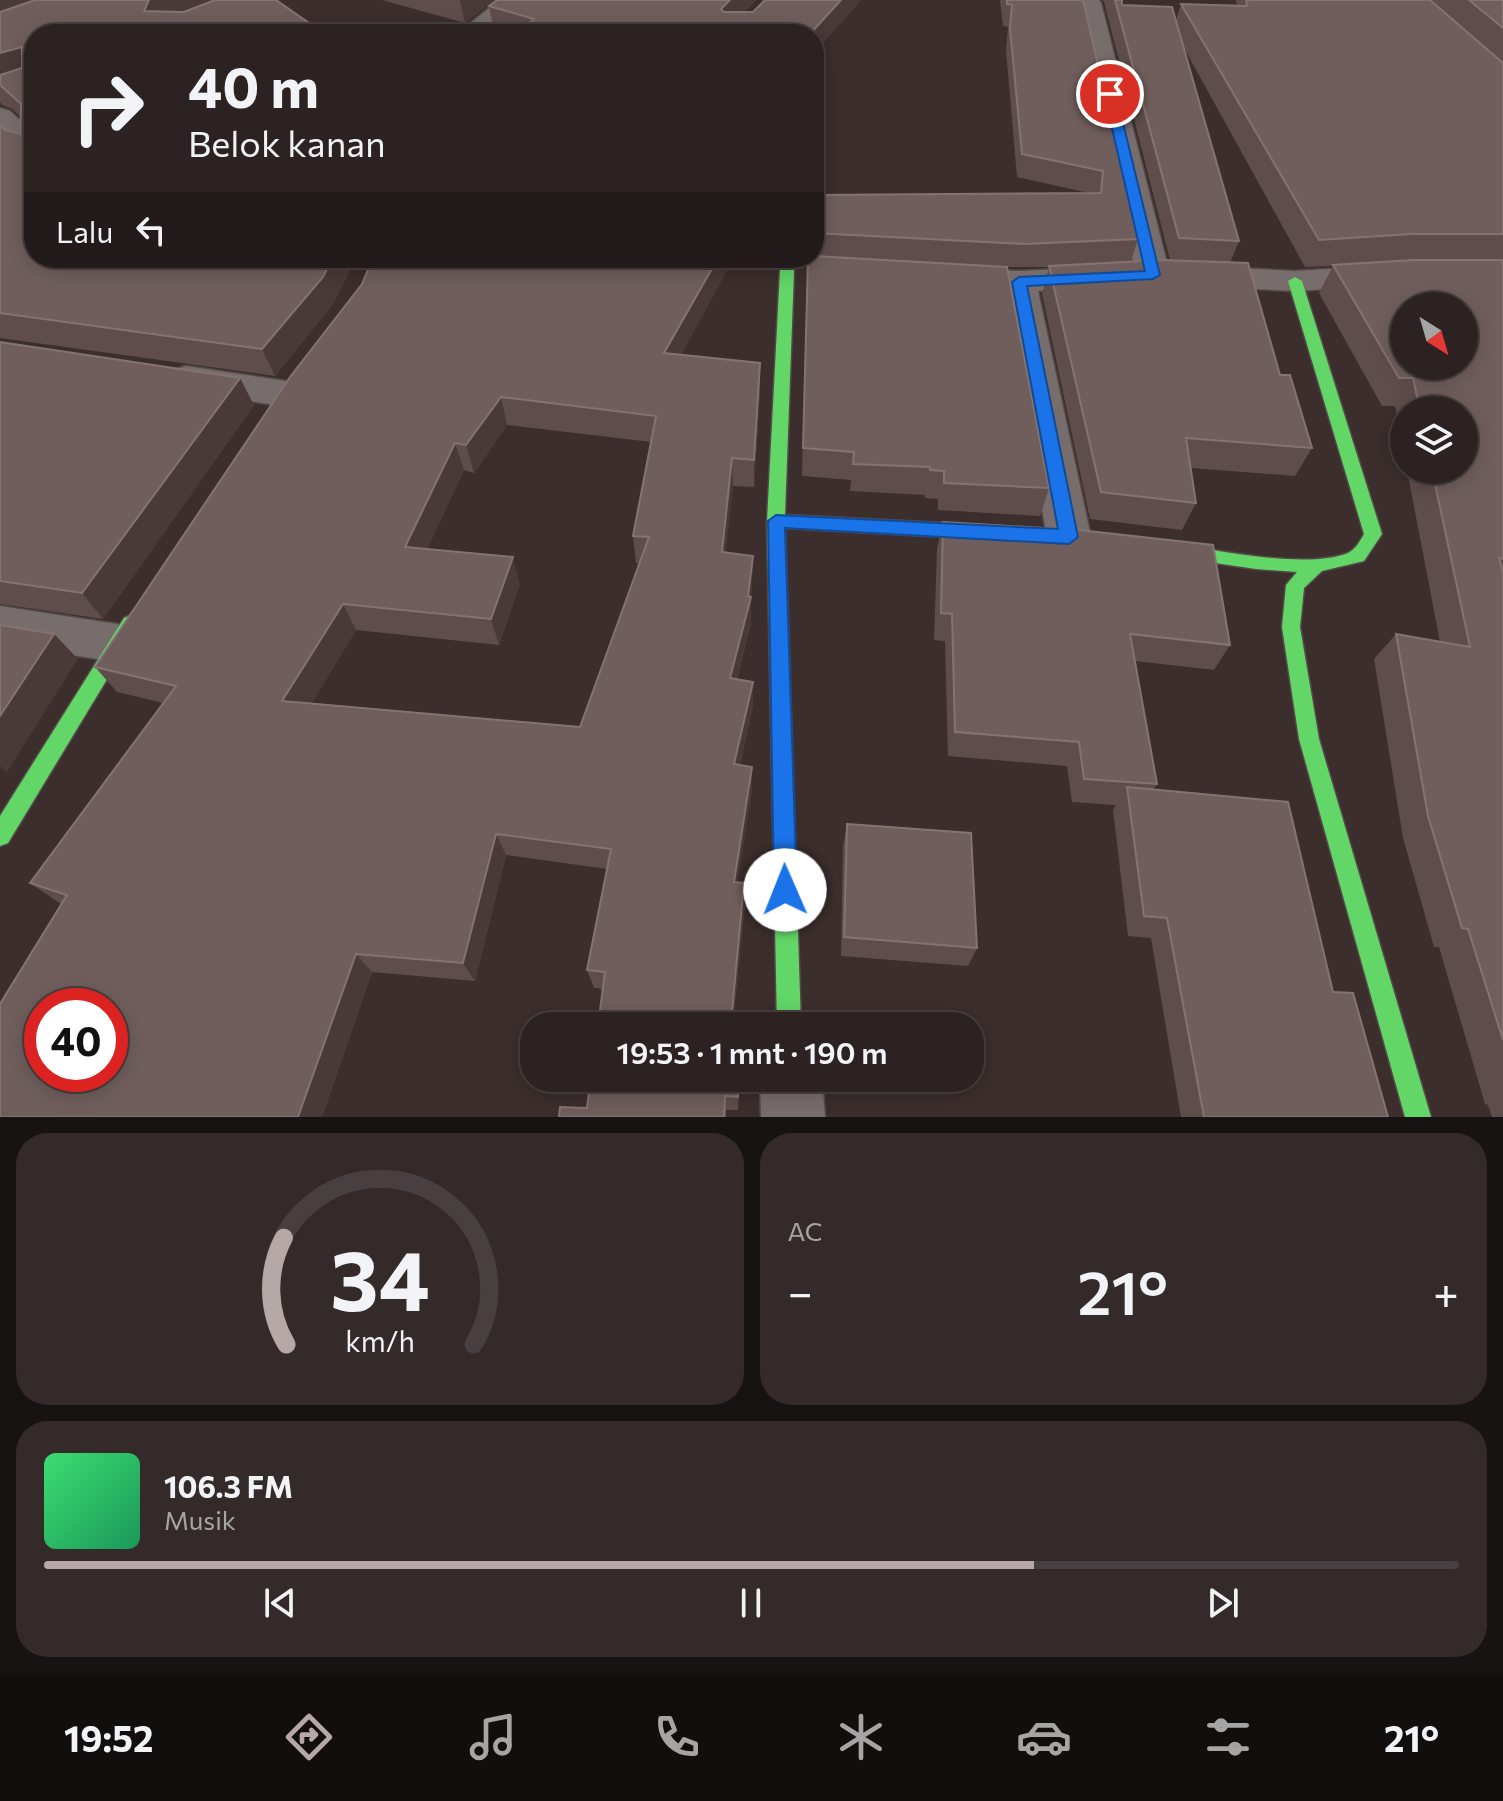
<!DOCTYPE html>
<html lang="id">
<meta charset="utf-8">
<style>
:root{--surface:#2c2222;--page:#342a2a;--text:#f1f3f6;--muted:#a6a4a5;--line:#483f40;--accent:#b6a8a6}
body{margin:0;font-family:Commissioner,sans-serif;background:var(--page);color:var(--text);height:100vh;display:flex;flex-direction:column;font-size:30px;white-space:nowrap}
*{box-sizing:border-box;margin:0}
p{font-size:26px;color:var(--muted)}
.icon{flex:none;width:44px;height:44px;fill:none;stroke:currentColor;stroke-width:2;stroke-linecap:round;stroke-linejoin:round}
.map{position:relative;height:1117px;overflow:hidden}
.sheet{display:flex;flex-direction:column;gap:16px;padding:16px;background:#181313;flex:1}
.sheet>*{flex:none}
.banner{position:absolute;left:24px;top:24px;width:800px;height:244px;border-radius:32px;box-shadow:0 4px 20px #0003,0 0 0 2px var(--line);background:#2c2222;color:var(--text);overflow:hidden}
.needle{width:52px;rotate:143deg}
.fabs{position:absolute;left:1390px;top:292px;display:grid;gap:16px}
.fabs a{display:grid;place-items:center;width:88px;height:88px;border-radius:50%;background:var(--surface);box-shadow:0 4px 20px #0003,0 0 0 2px var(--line);font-size:40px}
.speed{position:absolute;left:24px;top:988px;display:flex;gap:16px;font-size:40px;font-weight:700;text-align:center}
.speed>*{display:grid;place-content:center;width:104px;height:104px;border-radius:50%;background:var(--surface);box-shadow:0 4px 20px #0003,0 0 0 2px var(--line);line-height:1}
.speed .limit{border:12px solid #d22;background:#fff;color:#111}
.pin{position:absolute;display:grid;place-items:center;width:68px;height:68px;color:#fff;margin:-34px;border:4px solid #fff;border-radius:50%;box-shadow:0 2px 8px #0007}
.me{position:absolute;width:88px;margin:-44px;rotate:359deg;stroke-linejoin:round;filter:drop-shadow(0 0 6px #0008)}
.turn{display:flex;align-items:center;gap:28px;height:168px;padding:0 32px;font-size:36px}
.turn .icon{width:104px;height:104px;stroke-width:2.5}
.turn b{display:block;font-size:56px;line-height:68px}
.then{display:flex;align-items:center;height:76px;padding:0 32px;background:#0003;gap:16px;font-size:30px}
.big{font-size:60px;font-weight:600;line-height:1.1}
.sheet .card{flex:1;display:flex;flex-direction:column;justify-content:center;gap:12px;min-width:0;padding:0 28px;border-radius:32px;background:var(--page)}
.sheet .dial{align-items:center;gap:0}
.dial svg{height:208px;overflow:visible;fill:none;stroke:var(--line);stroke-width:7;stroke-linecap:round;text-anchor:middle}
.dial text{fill:var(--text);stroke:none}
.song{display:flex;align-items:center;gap:24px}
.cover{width:96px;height:96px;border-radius:12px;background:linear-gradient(135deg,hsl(140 70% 55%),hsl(150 70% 35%))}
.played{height:8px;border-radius:4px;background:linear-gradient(90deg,var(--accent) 70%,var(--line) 70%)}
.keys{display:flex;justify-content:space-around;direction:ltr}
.heat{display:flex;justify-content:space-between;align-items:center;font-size:44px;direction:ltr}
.sheet .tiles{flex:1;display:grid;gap:16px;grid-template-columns:1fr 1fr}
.card:last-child{grid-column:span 2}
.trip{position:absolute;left:520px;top:1012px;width:464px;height:80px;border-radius:32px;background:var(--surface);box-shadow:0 4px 20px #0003,0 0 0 2px var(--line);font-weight:600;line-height:80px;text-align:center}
.tabs{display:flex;height:128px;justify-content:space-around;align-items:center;background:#120e0e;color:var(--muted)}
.tabs .icon{width:56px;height:56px}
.tabs .selected{color:var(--accent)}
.tabs b{font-size:36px;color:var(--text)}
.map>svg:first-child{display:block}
</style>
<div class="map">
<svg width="1503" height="1117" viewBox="0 0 1503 1117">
<rect width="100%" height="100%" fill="#3b2e2d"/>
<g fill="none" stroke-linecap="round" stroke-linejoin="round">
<g stroke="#554a49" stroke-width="3">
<g id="street">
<path d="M499,0H527L486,34H457Z"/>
<path d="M1079,0H1099L1101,3L1170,275L1165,282L1153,285L1141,282L1136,275L1077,3Z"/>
<path d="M0,108L10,111L34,133V158L23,155L0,133Z"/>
<path d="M1397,265H1503V285H1397L1295,291L1194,286L1182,283L1177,276L1182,269L1194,266L1295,271Z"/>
<path d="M1105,267L1117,270L1122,277L1117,284L1038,291L1091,537L1084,549L1069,554L1054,549L1047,537L1003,292L938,285L933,278L938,271L950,268L1019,271Z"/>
<path d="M186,366L286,381L300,385L305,394L300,403L286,407L173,388L167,379L173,370Z"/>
<path d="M0,606L117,624L134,629L140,643L134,657L117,662L0,644Z"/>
<path d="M760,1078H822L825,1117H761Z"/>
</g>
</g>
<g stroke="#554a49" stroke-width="3">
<g id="fast">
<path d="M787,266L794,270L785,515L1002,526L1011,533L1002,540L785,528L801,1026H777L767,521L780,270Z"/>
<path d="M1295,277L1302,281L1382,534L1364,561L1322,571L1304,588L1300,627L1319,739L1431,1117H1405L1299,739L1282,627L1286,585L1297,572L1256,569L1154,554L1148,552L1145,547L1148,542L1154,540C1203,547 1303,571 1348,553C1356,549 1360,541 1364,534L1288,281Z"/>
<path d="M131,615L138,618L140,623L138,628L8,843L0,846V816L124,618Z"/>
</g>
</g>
<use href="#street" fill="#776d6c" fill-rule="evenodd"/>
<use href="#fast" fill="#63d668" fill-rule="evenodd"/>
</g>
<g fill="#5f4d4c" fill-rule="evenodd">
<path d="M0,0L309,23L313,34H34V258H356L333,304L275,376L0,338V126L5,130L20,134L21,117L12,109L2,105L0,102Z"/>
<path d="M382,0H494L465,23Z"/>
<path d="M497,0H756L744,12H753L765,0H861L814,53V34H503L494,31L489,6Z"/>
<path d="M1000,0H1083L1138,239L1131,261L1170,260L1104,2L1102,0H1122V5L1176,20L1181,4L1237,6L1236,0H1503V1117H1492L1488,1105L1485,1104L1439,947H1434L1403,838L1374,659L1396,634L1440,642L1407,470H1464V410H1404V453L1395,406H1382L1319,293L1333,266L1305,267L1184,48L1239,241L1230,263L1312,448L1295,476L1191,468L1196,503L1182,530L1090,519L1042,294L1049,267H1007L1049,488L1040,516L938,510V499L925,498V495L850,491L851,480L802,476L807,284L808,258H814V195L1089,193L1017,177L1006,50L1008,27L1003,26Z"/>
<path d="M362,284L681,355L760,363V391L754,487L733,486L725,552L753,556L752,582L751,597V623L737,679L753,706L740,765L752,790L737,883H744L745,903L734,1012H742V1026H598L603,989L594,988L587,970L607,869L506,855L475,981L372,972L322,1117H0L61,904L30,883L163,703L117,692L95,667ZM507,425L651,442L633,536L636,563H640L580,727L311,704L356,630L499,645L520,584L427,549L464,470L474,473Z"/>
<path d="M0,342L254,405L103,619L0,604Z"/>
<path d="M943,522L1230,645L1214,670L1135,661L1157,784L1153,790L1333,992L1388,1117H1181L1151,938L1128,936L1113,810L1116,805L1072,802L1067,766L948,756L945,641L934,640L937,549Z"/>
<path d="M847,824L977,948L968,966L841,956L843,846Z"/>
<path d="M591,1078H740L738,1110H726V1117H559L587,1108Z"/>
</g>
<g fill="#493938">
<path d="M0,0H55L0,20Z"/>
<path d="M149,0H227L160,25L144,11Z"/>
<path d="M460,0H494L465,23Z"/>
<path d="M730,0H756L722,34L721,9Z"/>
<path d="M841,0H861L814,53V34H810Z"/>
<path d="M309,23L313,34H276Z"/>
<path d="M22,47L34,69L0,84V53Z"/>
<path d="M332,258H356L333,304L275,376L262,349Z"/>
<path d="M718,258H734L667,381L664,353Z"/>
<path d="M760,363V391L754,487V460Z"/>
<path d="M240,378L254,405L103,619L82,593Z"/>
<path d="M501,397L507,425L474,473L466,445Z"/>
<path d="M455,443L464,470L416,574L405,547Z"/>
<path d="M732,458L733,486L723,578L722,552Z"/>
<path d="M753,556L752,582L750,601L751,597V623L730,703V678L748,596Z"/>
<path d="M513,557L520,584L499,645L491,619Z"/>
<path d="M343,604L356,630L298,725L282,701Z"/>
<path d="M54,634L78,659L7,772L0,766V716Z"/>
<path d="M753,682V706L735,787L734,764Z"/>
<path d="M752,767V790L734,902V882Z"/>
<path d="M496,834L506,855L475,981L463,963Z"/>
<path d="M744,883L745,903L732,1026V1012Z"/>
<path d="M356,954L372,972L322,1117H298Z"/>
<path d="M738,1078H740L738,1110Z"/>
</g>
<g fill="#6f5e5c" stroke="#857372" stroke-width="2" fill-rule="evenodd">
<path d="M35,0H149L144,11L184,12L215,0H276L309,23L276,34H34V258H332L323,277L262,349L0,313V126L5,130L20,134L21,104L0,85V75L22,68V47L0,53V12Z"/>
<path d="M497,0H730L721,9L724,12H753L765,0H841L810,34H518L534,19L489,6Z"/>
<path d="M1007,0H1083L1138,239L1025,244L814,233V195L1101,193L1103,171L1022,154L1010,28L1012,5L1007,4Z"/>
<path d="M1115,0H1122V5L1172,7L1239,241L1179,238Z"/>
<path d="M1246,0H1430L1503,63V234H1412L1319,240L1181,4L1247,6Z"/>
<path d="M1469,0H1503V28Z"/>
<path d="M814,256L1007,267L1049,488L944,483V471L930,470V467L853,464L854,452L803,448L808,258H814Z"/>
<path d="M373,258H718L664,353L760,363L754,460L732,458L722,552L753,556L748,596L751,597L730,678L753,682L734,764L752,767L734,882L744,883L732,1012H742L741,1026H598L605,972L587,970L611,849L496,834L463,963L356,954L298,1117H0V1004L67,895L30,883L176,686L95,667L290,377L362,284ZM501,397L656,416L633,536L649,537L580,727L282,701L343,604L491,619L513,557L405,547L455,443L466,445ZM42,1006H110V1074H42Z"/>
<path d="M1163,260L1248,263L1280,375H1290L1312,448L1186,438L1196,503L1101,492L1049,266Z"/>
<path d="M1413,260H1503V559L1499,558L1503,572V1040L1468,929L1462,928L1428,816L1396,634L1470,647L1432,470H1464V410H1420L1413,378H1399L1333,265ZM1404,306H1464V366H1404Z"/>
<path d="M0,342L240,378L82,593L0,581Z"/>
<path d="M943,522L1079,530L1213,545L1230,645L1130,634L1157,784L1084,779L1079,742L955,732L952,614L941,613Z"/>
<path d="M0,625L54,634L0,716Z"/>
<path d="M1127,787L1288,802L1333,992L1353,993L1388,1117H1204L1167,918L1144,916Z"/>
<path d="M847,824L971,833L977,948L844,937Z"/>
<path d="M591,1078H738V1097L725,1096L724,1117H559L560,1107L587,1108Z"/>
</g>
<path fill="#1a73e8" stroke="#114b97" stroke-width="2" d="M1110,90L1116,94L1160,275L1153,279L1027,286L1078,537L1069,544L785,528L797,890L793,898L785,902L777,898L774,890L768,521L776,515L1058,529L1012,282L1019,277L1145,271L1104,94Z"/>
</svg>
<div class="fabs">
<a><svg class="needle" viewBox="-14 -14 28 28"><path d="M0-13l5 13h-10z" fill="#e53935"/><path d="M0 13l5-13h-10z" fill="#a6a4a5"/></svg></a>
<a><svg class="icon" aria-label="layers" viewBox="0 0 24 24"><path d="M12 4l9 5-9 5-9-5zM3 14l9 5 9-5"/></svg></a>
</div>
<div class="speed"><div class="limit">40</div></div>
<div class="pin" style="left:1110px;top:94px;background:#d93025"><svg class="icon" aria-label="arrive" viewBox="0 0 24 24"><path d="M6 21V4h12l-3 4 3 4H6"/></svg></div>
<svg class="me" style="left:785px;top:890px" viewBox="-20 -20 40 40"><circle r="19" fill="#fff"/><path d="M0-13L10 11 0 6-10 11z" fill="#1a73e8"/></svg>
<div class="trip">19:53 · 1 mnt · 190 m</div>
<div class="banner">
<div class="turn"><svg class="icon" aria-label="right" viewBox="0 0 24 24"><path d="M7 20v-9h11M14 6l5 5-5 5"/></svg><div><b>40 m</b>Belok kanan</div></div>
<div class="then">Lalu<svg class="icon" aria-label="left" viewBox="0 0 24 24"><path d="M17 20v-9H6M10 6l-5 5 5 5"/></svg></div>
</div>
</div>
<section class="sheet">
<div class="tiles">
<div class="card dial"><svg viewBox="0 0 100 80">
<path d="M14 69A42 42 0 1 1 86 69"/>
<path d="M14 69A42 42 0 0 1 13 28" stroke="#b6a8a6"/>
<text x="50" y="56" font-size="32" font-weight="700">34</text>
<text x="50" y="72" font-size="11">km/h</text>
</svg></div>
<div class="card"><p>AC</p>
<div class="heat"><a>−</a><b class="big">21°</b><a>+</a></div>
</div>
<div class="card">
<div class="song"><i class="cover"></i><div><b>106.3 FM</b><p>Musik</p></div></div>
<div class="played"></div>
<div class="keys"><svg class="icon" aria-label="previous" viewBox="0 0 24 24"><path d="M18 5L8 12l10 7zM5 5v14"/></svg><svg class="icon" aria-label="pause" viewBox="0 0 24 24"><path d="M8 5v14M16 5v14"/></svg><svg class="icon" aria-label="next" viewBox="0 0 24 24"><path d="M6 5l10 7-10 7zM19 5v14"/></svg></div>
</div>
</div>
</section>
<nav class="tabs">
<b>19:52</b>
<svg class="icon selected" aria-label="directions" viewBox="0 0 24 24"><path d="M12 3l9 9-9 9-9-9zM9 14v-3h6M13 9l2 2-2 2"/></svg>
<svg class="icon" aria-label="music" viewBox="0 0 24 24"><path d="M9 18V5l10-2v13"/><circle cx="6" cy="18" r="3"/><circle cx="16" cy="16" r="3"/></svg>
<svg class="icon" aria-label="phone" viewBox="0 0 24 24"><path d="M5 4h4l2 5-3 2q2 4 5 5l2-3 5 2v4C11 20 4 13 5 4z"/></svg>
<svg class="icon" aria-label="climate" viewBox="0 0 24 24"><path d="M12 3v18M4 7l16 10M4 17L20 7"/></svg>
<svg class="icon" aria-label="car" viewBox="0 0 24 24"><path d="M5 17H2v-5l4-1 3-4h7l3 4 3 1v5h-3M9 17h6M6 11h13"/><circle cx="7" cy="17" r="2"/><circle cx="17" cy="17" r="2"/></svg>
<svg class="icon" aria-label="filters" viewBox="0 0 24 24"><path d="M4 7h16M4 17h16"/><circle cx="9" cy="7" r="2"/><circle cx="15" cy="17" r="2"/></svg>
<b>21°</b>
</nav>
